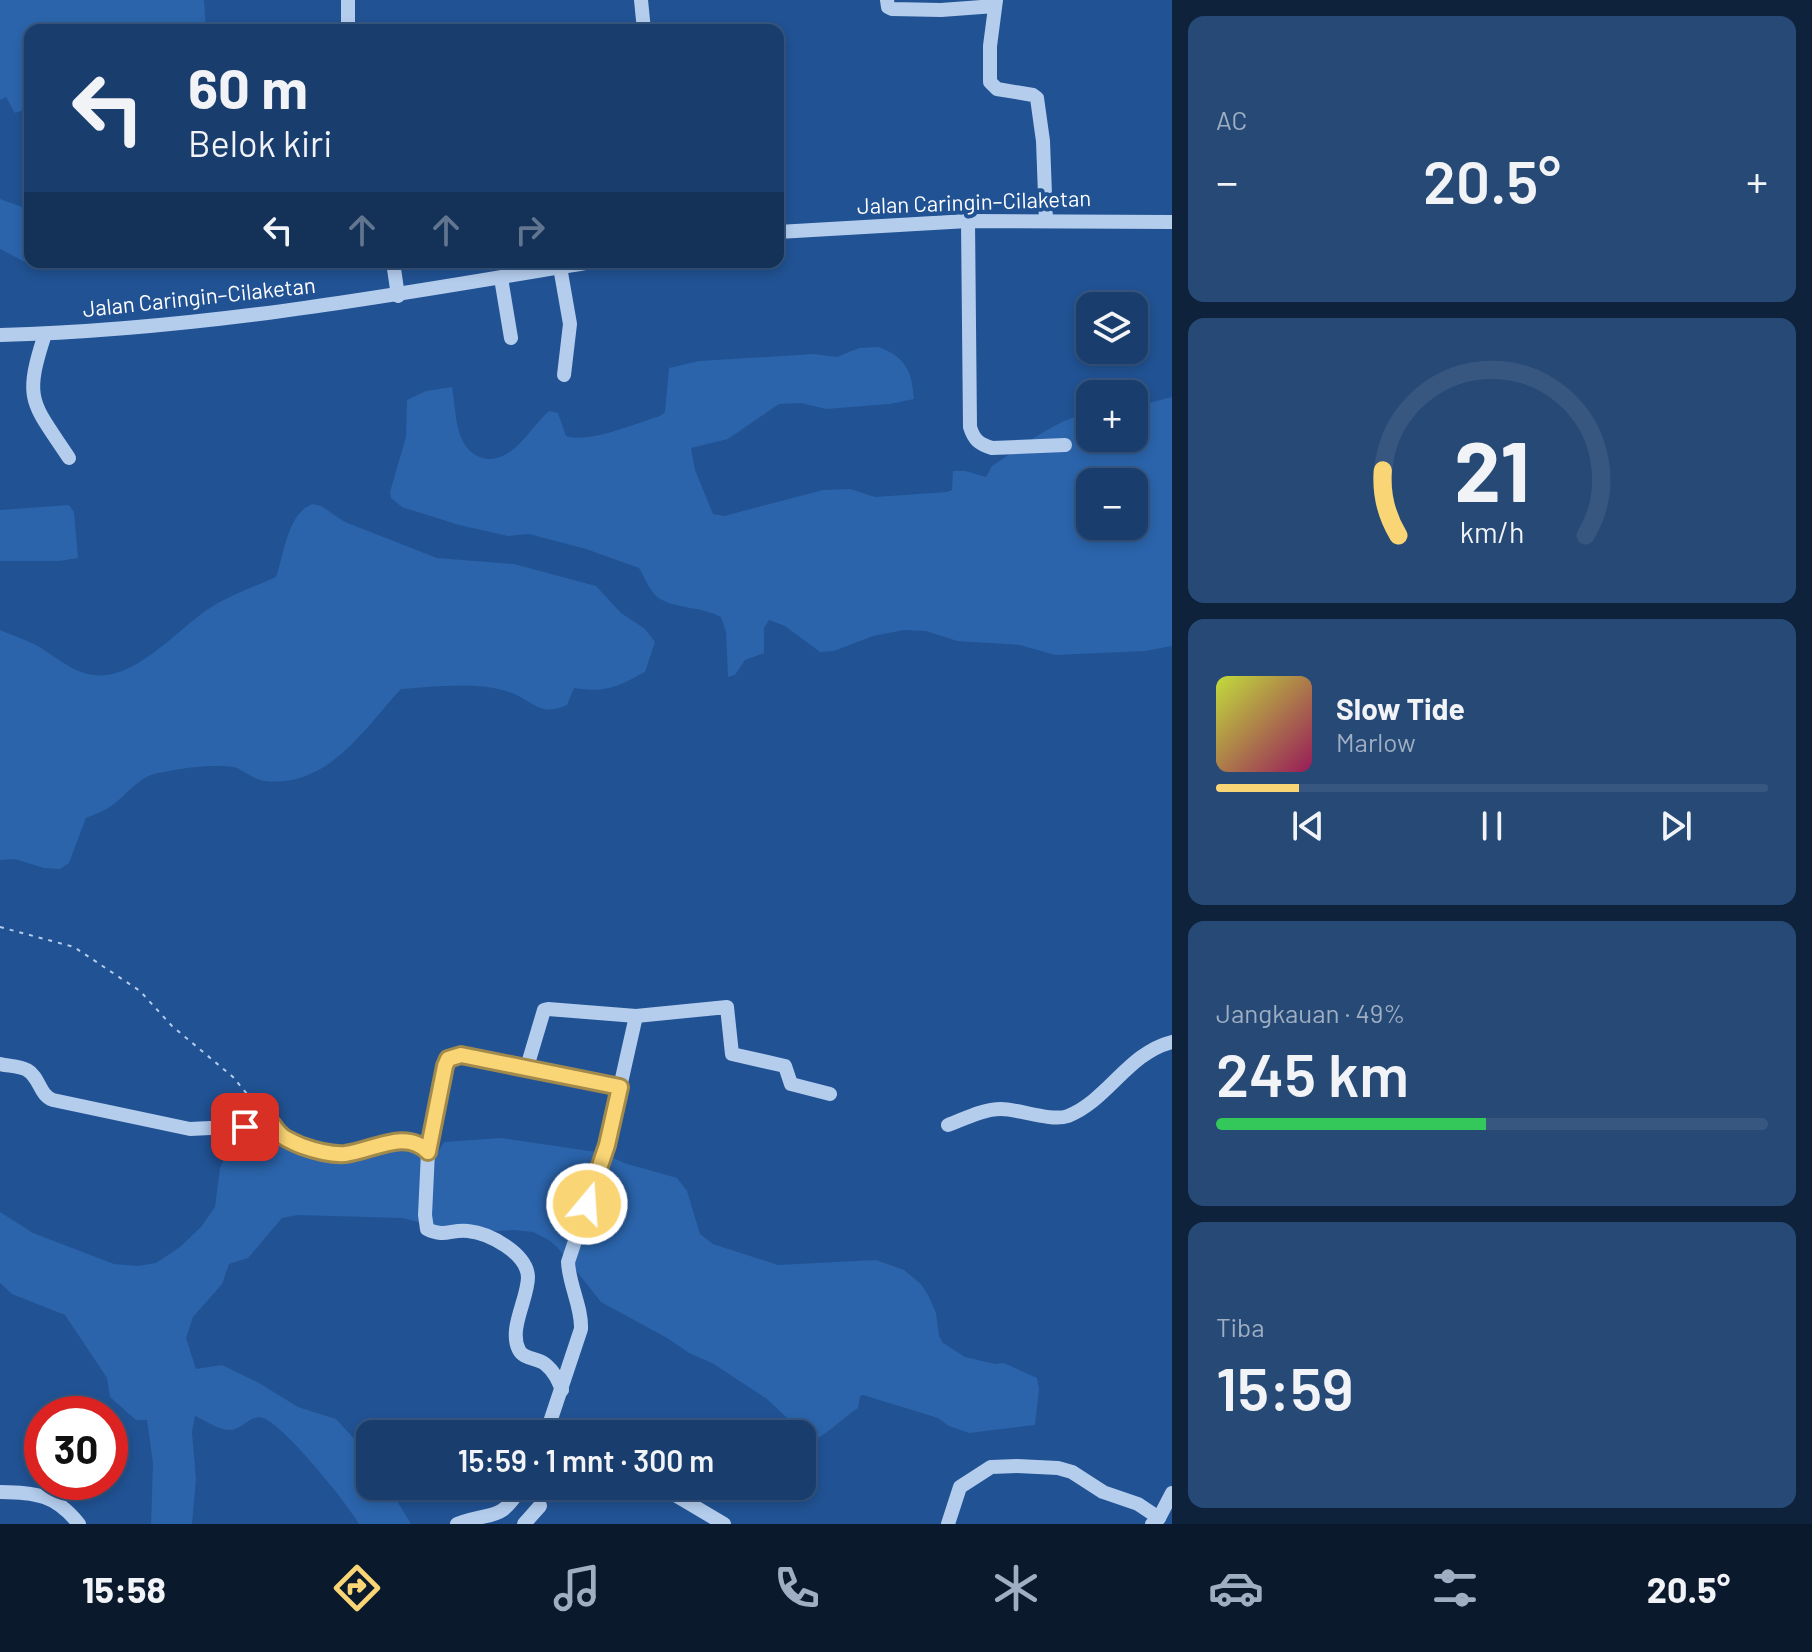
<!DOCTYPE html>
<html lang="id">
<meta charset="utf-8">
<style>
:root{--surface:#193e6e;--page:#264976;--text:#f1f3f6;--muted:#9faec2;--line:#375781;--accent:#fad575}
body{margin:0;font-family:Barlow,sans-serif;background:var(--page);color:var(--text);height:100vh;display:flex;flex-direction:column;font-size:30px;white-space:nowrap}
*{box-sizing:border-box;margin:0}
p{font-size:26px;color:var(--muted)}
.icon{flex:none;width:44px;height:44px;fill:none;stroke:currentColor;stroke-width:2;stroke-linecap:round;stroke-linejoin:round}
.map{position:relative;flex:1;overflow:hidden}
.panel{display:flex;flex-direction:column;gap:16px;padding:16px;background:#0e223c;width:640px}
.panel>*{flex:none}
.top-card{position:absolute;left:24px;top:24px;width:760px;height:244px;border-radius:16px;box-shadow:0 4px 12px #0003,0 0 0 2px var(--line);background:#193e6e;color:var(--text);overflow:hidden}
.fabs{position:absolute;left:1076px;top:292px;display:grid;gap:16px}
.fabs a{display:grid;place-items:center;width:72px;height:72px;border-radius:16px;background:var(--surface);box-shadow:0 4px 12px #0003,0 0 0 2px var(--line);font-size:40px}
.speed{position:absolute;left:24px;top:1396px;display:flex;gap:16px;font-size:40px;font-weight:700;text-align:center}
.speed>*{display:grid;place-content:center;width:104px;height:104px;border-radius:50%;background:var(--surface);box-shadow:0 4px 12px #0003,0 0 0 2px var(--line);line-height:1}
.speed .limit{border:12px solid #d22;background:#fff;color:#111}
.pin{position:absolute;display:grid;place-items:center;width:68px;height:68px;color:#fff;margin:-34px;border-radius:16px;box-shadow:0 4px 12px #0006}
.me{position:absolute;width:88px;margin:-44px;rotate:18deg;stroke-linejoin:round;filter:drop-shadow(0 0 6px #0008)}
.turn{display:flex;align-items:center;gap:28px;height:168px;padding:0 32px;font-size:36px}
.turn .icon{width:104px;height:104px;stroke-width:2.5}
.turn b{display:block;font-size:56px;line-height:68px}
.lanes{display:flex;align-items:center;height:76px;padding:0 32px;background:#0003;justify-content:center;gap:40px;direction:ltr}
.lanes .off{opacity:.35}
.big{font-size:60px;font-weight:600;line-height:1.1}
.panel .tile{flex:1;display:flex;flex-direction:column;justify-content:center;gap:12px;min-width:0;padding:0 28px;border-radius:16px;background:var(--page)}
.panel .dial{align-items:center;gap:0}
.dial svg{height:208px;overflow:visible;fill:none;stroke:var(--line);stroke-width:7;stroke-linecap:round;text-anchor:middle}
.dial text{fill:var(--text);stroke:none}
.song{display:flex;align-items:center;gap:24px}
.cover{width:96px;height:96px;border-radius:12px;background:linear-gradient(135deg,hsl(70 70% 55%),hsl(330 70% 35%))}
.played{height:8px;border-radius:4px;background:linear-gradient(90deg,var(--accent) 15%,var(--line) 15%)}
.keys{display:flex;justify-content:space-around;direction:ltr}
.heat{display:flex;justify-content:space-between;align-items:center;font-size:44px;direction:ltr}
.charge{height:12px;border-radius:6px;background:linear-gradient(90deg,#34c759 49%,var(--line) 0)}
.trip{position:absolute;left:356px;top:1420px;width:460px;height:80px;border-radius:16px;background:var(--surface);box-shadow:0 4px 12px #0003,0 0 0 2px var(--line);font-weight:600;line-height:80px;text-align:center}
.menu{display:flex;height:128px;justify-content:space-around;align-items:center;background:#0a192c;color:var(--muted)}
.menu .icon{width:56px;height:56px}
.menu .current{color:var(--accent)}
.menu b{font-size:36px;color:var(--text)}
main{display:flex;flex:1;min-height:0}
.map>svg:first-child{display:block}
</style>
<main>
<div class="map">
<svg width="1172" height="1524" viewBox="0 0 1172 1524">
<rect width="100%" height="100%" fill="#215293"/>
<g fill="#2b64ab" fill-rule="evenodd">
<path d="M0,0H204L206,30H30V108L15,113L6,97L0,100Z"/>
<path d="M0,199L30,210V262H52L29,264L0,249Z"/>
<path d="M878,347C905,356 912,371 914,399L890,404L826,409L801,403L779,404L728,439L691,448L695,470L713,514L724,516L823,490L850,489L875,497L947,492L952,490L953,471H965L986,477L992,466C1018,450 1059,416 1090,414V438H1134V407L1172,397V646L1145,651L1055,655L1020,645L957,641L926,631L904,630L873,636L834,651L820,652L785,626L769,620L764,628V653L745,660L735,675L728,677L726,632L721,617C703,607 680,609 662,600C651,595 645,578 639,568L586,549L529,534L508,536L459,525L402,507L391,498L390,492L406,437L407,400L426,391L452,387C457,415 454,453 487,459C499,460 512,452 520,443C530,433 538,421 549,411L558,413L566,436C589,444 636,423 660,416L665,412L669,368L699,361L814,354L837,357L859,348ZM1090,482H1134V526H1090Z"/>
<path d="M313,504L321,506L345,522L437,558L514,564L596,586L621,613L645,629L655,642L645,672C617,687 606,693 574,688L567,705C539,718 533,700 509,692C475,681 435,687 401,689C363,730 328,788 265,781C255,780 246,772 237,768C218,762 178,769 158,773C137,777 125,798 108,808C102,812 93,815 86,818L69,863L60,869L44,868L15,859L0,860V630C11,635 24,639 34,644C53,654 72,673 94,675C139,681 183,621 220,602C238,592 258,585 276,577C284,554 288,512 313,504Z"/>
<path d="M69,505L74,512L78,558L59,561H0V510Z"/>
<path d="M246,1133L283,1140L312,1156L332,1161L395,1145L434,1159L444,1142L501,1138L603,1153L624,1163L677,1178L687,1191L700,1234L713,1244L778,1265L876,1260L904,1270L921,1284L929,1297L936,1313L939,1336L943,1343L965,1357L995,1364L1004,1363L1037,1378L1039,1389L1035,1425L969,1433L949,1426L938,1418L863,1395L860,1396L858,1408C844,1417 820,1441 806,1443L802,1432L767,1399L712,1363L689,1353L667,1338L601,1302L558,1248L549,1240L533,1232L514,1230L464,1233L402,1218L297,1215L282,1218L248,1258L229,1264L222,1284L193,1317L186,1338L196,1369L222,1365L259,1383L298,1407L336,1419L370,1456V1486H388L411,1524H359C348,1504 283,1424 263,1418C250,1414 242,1430 229,1430C218,1430 205,1420 195,1416L192,1432L196,1479L192,1524H151L153,1463L147,1420H136L110,1397L107,1378L65,1315L12,1294L0,1283V1212L33,1233L114,1264L138,1266L156,1263L180,1247L201,1227L215,1207L220,1168L235,1136Z"/>
</g>
<g fill="none" stroke-linecap="round" stroke-linejoin="round">
<path stroke="#b4cded" stroke-width="2" stroke-dasharray="4 6" stroke-linecap="butt" d="M0,927L74,947L140,991L172,1026L233,1077L262,1112"/>
<g stroke="#b4cded" stroke-width="14">
<path d="M348,0V30"/>
<path d="M641,0L644,30"/>
<path d="M887,0L888,7L892,9L941,10L995,6"/>
<path d="M996,0L990,46V82L997,89L1033,95L1037,98L1043,141L1046,221"/>
<path d="M968,221L970,427C974,440 979,444 992,448L1065,445"/>
<path d="M778,232L968,221L1172,222"/>
<path d="M393,262L398,296"/>
<path d="M560,267L570,324L564,375"/>
<path d="M501,278L511,338"/>
<path d="M45,334C23,401 32,402 69,458"/>
<path d="M0,335C199,330 396,295 591,262"/>
<path d="M0,1064C8,1066 20,1066 27,1070C40,1077 39,1095 53,1100L190,1129L273,1125C281,1138 288,1140 302,1146C316,1151 330,1155 345,1154C372,1151 405,1128 428,1152"/>
<path d="M527,1067L620,1087"/>
<path d="M948,1125C964,1119 983,1109 1001,1109C1019,1109 1051,1122 1068,1116C1108,1100 1128,1053 1172,1042"/>
<path d="M562,1390C558,1380 554,1371 545,1364C538,1358 523,1359 519,1350C508,1329 528,1299 528,1277C527,1253 489,1233 468,1231C451,1229 445,1238 427,1229L425,1215L428,1152L448,1059L461,1055L527,1067L544,1010L548,1009L636,1016L727,1007L732,1054L785,1066L791,1084L830,1094"/>
<path d="M546,1434L581,1329C582,1307 569,1285 568,1262L607,1145L636,1016"/>
<path d="M660,1486L724,1524"/>
<path d="M0,1492C37,1493 55,1494 79,1524"/>
<path d="M457,1524C494,1510 499,1524 522,1486"/>
<path d="M524,1524L540,1506"/>
<path d="M948,1524L960,1487L991,1467L1017,1466L1058,1468L1072,1472L1103,1492L1138,1504L1159,1518"/>
<path d="M1152,1524L1159,1518L1172,1493"/>
</g>
</g>
<g fill="none" stroke-linecap="round" stroke-linejoin="round">
<g stroke="#a28a4c" stroke-width="20">
<path id="route" d="M245,1127L273,1125C281,1138 288,1140 302,1146C316,1151 330,1155 345,1154C372,1151 406,1128 428,1152L445,1066L448,1059L461,1055L620,1087L607,1145L587,1204"/>
</g>
<use href="#route" stroke="#fad575" stroke-width="14"/>
</g>
<g text-anchor="middle" stroke-width="8" stroke-linejoin="round" paint-order="stroke">
<g font-size="22" fill="#fff" stroke="#215293">
<text transform="translate(974 202) rotate(-2)" y="8">Jalan Caringin–Cilaketan</text>
<text transform="translate(199 297) rotate(-6)" y="8">Jalan Caringin–Cilaketan</text>
</g>
</g>
</svg>
<div class="fabs">
<a><svg class="icon" aria-label="layers" viewBox="0 0 24 24"><path d="M12 4l9 5-9 5-9-5zM3 14l9 5 9-5"/></svg></a>
<a>+</a>
<a>−</a>
</div>
<div class="speed"><div class="limit">30</div></div>
<div class="pin" style="left:245px;top:1127px;background:#d93025"><svg class="icon" aria-label="arrive" viewBox="0 0 24 24"><path d="M6 21V4h12l-3 4 3 4H6"/></svg></div>
<svg class="me" style="left:587px;top:1204px" viewBox="-20 -20 40 40"><circle r="17" fill="#fad575" stroke="#fff" stroke-width="3"/><path d="M0-11L8 9 0 5-8 9z" fill="#fff"/></svg>
<div class="trip">15:59 · 1 mnt · 300 m</div>
<div class="top-card">
<div class="turn"><svg class="icon" aria-label="left" viewBox="0 0 24 24"><path d="M17 20v-9H6M10 6l-5 5 5 5"/></svg><div><b>60 m</b>Belok kiri</div></div>
<div class="lanes"><svg class="icon" aria-label="left" viewBox="0 0 24 24"><path d="M17 20v-9H6M10 6l-5 5 5 5"/></svg><svg class="icon off" aria-label="ahead" viewBox="0 0 24 24"><path d="M12 20V5M6 11l6-6 6 6"/></svg><svg class="icon off" aria-label="ahead" viewBox="0 0 24 24"><path d="M12 20V5M6 11l6-6 6 6"/></svg><svg class="icon off" aria-label="right" viewBox="0 0 24 24"><path d="M7 20v-9h11M14 6l5 5-5 5"/></svg></div>
</div>
</div>
<section class="panel">
<div class="tile"><p>AC</p>
<div class="heat"><a>−</a><b class="big">20.5°</b><a>+</a></div>
</div>
<div class="tile dial"><svg viewBox="0 0 100 80">
<path d="M14 69A42 42 0 1 1 86 69"/>
<path d="M14 69A42 42 0 0 1 8 44" stroke="#fad575"/>
<text x="50" y="56" font-size="32" font-weight="700">21</text>
<text x="50" y="72" font-size="11">km/h</text>
</svg></div>
<div class="tile">
<div class="song"><i class="cover"></i><div><b>Slow Tide</b><p>Marlow</p></div></div>
<div class="played"></div>
<div class="keys"><svg class="icon" aria-label="previous" viewBox="0 0 24 24"><path d="M18 5L8 12l10 7zM5 5v14"/></svg><svg class="icon" aria-label="pause" viewBox="0 0 24 24"><path d="M8 5v14M16 5v14"/></svg><svg class="icon" aria-label="next" viewBox="0 0 24 24"><path d="M6 5l10 7-10 7zM19 5v14"/></svg></div>
</div>
<div class="tile"><p>Jangkauan · 49%</p><b class="big">245 km</b><div class="charge"></div></div>
<div class="tile"><p>Tiba</p><b class="big">15:59</b></div>
</section>
</main>
<nav class="menu">
<b>15:58</b>
<svg class="icon current" aria-label="directions" viewBox="0 0 24 24"><path d="M12 3l9 9-9 9-9-9zM9 14v-3h6M13 9l2 2-2 2"/></svg>
<svg class="icon" aria-label="music" viewBox="0 0 24 24"><path d="M9 18V5l10-2v13"/><circle cx="6" cy="18" r="3"/><circle cx="16" cy="16" r="3"/></svg>
<svg class="icon" aria-label="phone" viewBox="0 0 24 24"><path d="M5 4h4l2 5-3 2q2 4 5 5l2-3 5 2v4C11 20 4 13 5 4z"/></svg>
<svg class="icon" aria-label="climate" viewBox="0 0 24 24"><path d="M12 3v18M4 7l16 10M4 17L20 7"/></svg>
<svg class="icon" aria-label="car" viewBox="0 0 24 24"><path d="M5 17H2v-5l4-1 3-4h7l3 4 3 1v5h-3M9 17h6M6 11h13"/><circle cx="7" cy="17" r="2"/><circle cx="17" cy="17" r="2"/></svg>
<svg class="icon" aria-label="filters" viewBox="0 0 24 24"><path d="M4 7h16M4 17h16"/><circle cx="9" cy="7" r="2"/><circle cx="15" cy="17" r="2"/></svg>
<b>20.5°</b>
</nav>
